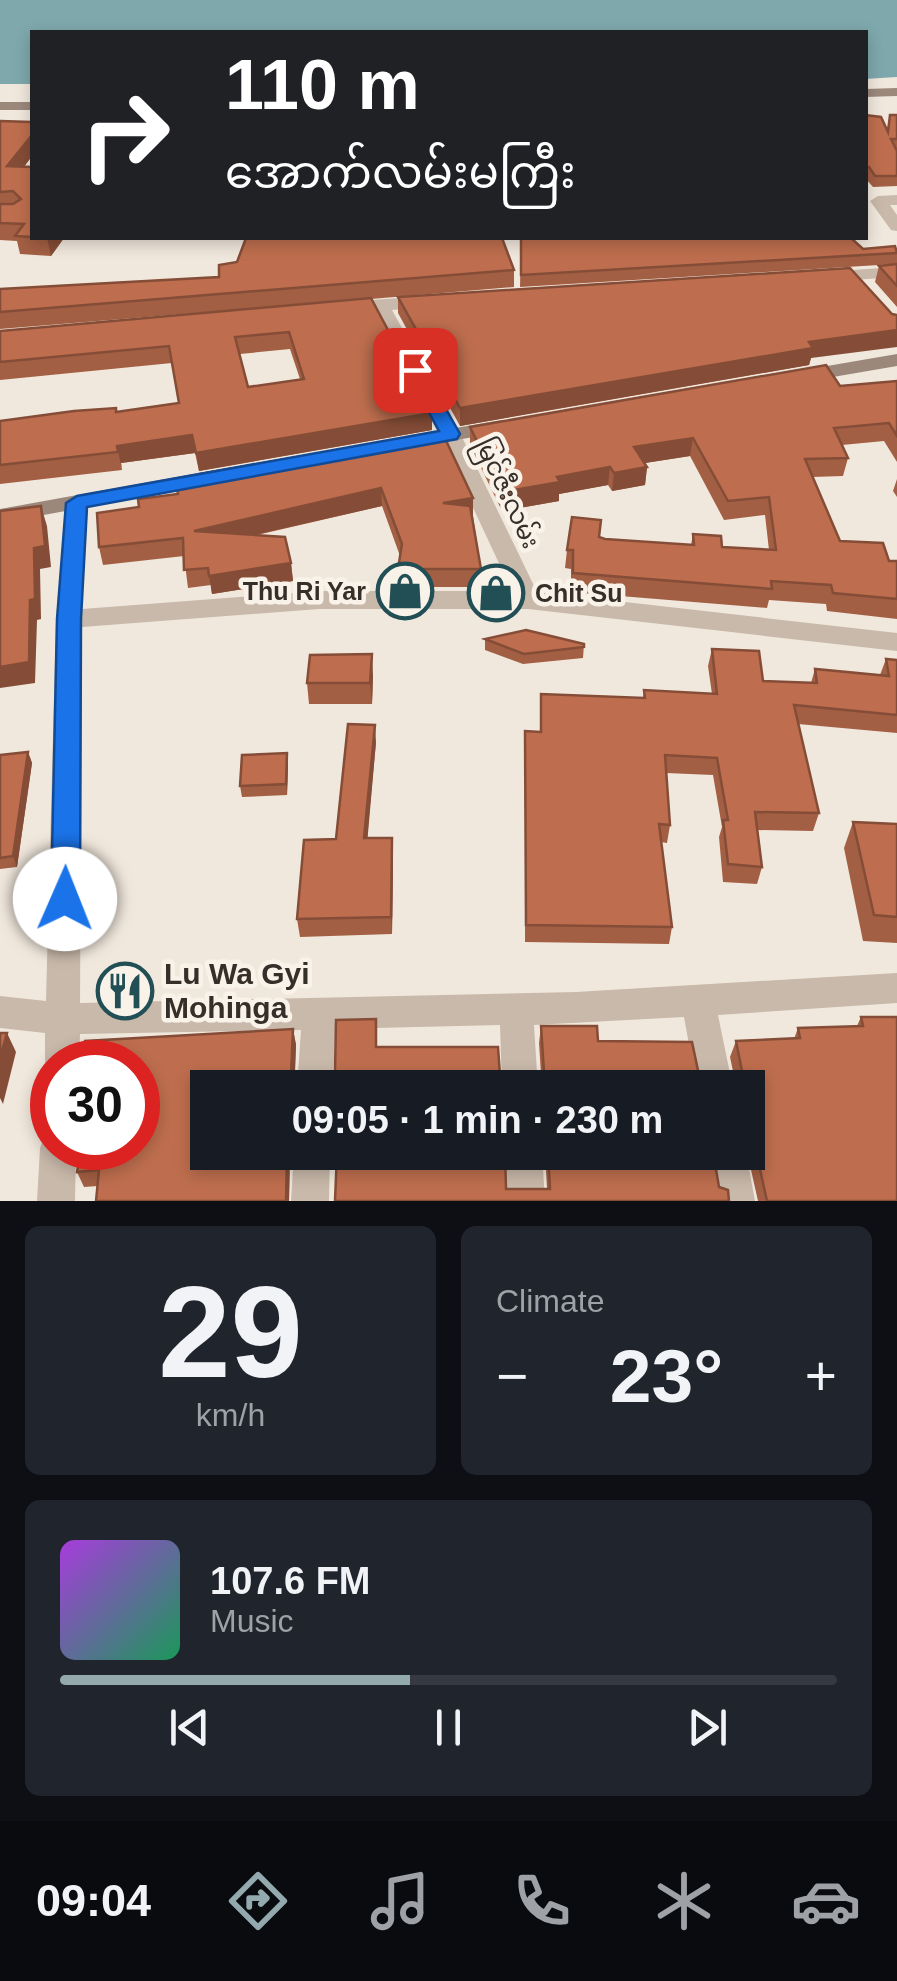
<!DOCTYPE html>
<meta charset="utf-8">
<style>
:root{--surface:#171b24;--page:#20242c;--text:#f1f3f6;--muted:#9ea1a6;--line:#363941;--accent:#93a9ae}
body{margin:0;font-family:Arial,"Noto Sans Myanmar",sans-serif;background:var(--page);color:var(--text);height:100vh;display:flex;flex-direction:column;font-size:38px;white-space:nowrap}
*{box-sizing:border-box;margin:0}
p{font-size:32px;color:var(--muted)}
.icon{flex:none;width:55px;height:55px;fill:none;stroke:currentColor;stroke-width:2;stroke-linecap:round;stroke-linejoin:round}
.map{position:relative;height:1201px;overflow:hidden}
.side{display:flex;flex-direction:column;gap:25px;padding:25px;background:#0d0f14;flex:1}
.side>*{flex:none}
.banner{position:absolute;left:30px;top:30px;width:838px;height:210px;border-radius:0px;box-shadow:0 5px 15px #0003;background:#202124;color:#fff;overflow:hidden}
.speed{position:absolute;left:30px;top:1040px;display:flex;gap:20px;font-size:50px;font-weight:700;text-align:center}
.speed>*{display:grid;place-content:center;width:130px;height:130px;border-radius:50%;background:var(--surface);box-shadow:0 5px 15px #0003;line-height:1}
.speed .limit{border:15px solid #d22;background:#fff;color:#111}
.pin{position:absolute;display:grid;place-items:center;width:85px;height:85px;color:#fff;margin:-42px;border-radius:20px;box-shadow:0 5px 15px #0006}
.me{position:absolute;width:110px;margin:-55px;rotate:1deg;stroke-linejoin:round;filter:drop-shadow(0 0 8px #0008)}
.turn{display:flex;align-items:center;gap:35px;height:210px;padding:0 30px;font-size:45px}
.turn .icon{width:130px;height:130px;stroke-width:2.5}
.turn b{display:block;font-size:70px;line-height:85px}
.big{font-size:75px;font-weight:800;line-height:1.1}
.side .widget{flex:1;display:flex;flex-direction:column;justify-content:center;gap:15px;min-width:0;padding:0 35px;border-radius:15px;background:var(--page)}
.side .dial{align-items:center;gap:0}
.dial b{font-size:130px;line-height:1}
.song{display:flex;align-items:center;gap:30px}
.cover{width:120px;height:120px;border-radius:15px;background:linear-gradient(135deg,hsl(280 70% 55%),hsl(150 70% 35%))}
.played{height:10px;border-radius:5px;background:linear-gradient(90deg,var(--accent) 45%,var(--line) 45%)}
.keys{display:flex;justify-content:space-around;direction:ltr}
.heat{display:flex;justify-content:space-between;align-items:center;font-size:55px;direction:ltr}
.side .tiles{flex:1;display:grid;gap:25px;grid-template-columns:1fr 1fr}
.widget:last-child{grid-column:span 2}
.trip{position:absolute;left:190px;top:1070px;width:575px;height:100px;border-radius:0px;background:var(--surface);box-shadow:0 5px 15px #0003;font-weight:800;line-height:100px;text-align:center}
.tabs{display:flex;height:160px;justify-content:space-around;align-items:center;background:#090b0e;color:var(--muted)}
.tabs .icon{width:70px;height:70px}
.tabs .current{color:var(--accent)}
.tabs b{font-size:45px;color:var(--text)}
.map>svg:first-child{display:block}
</style>
<div class="map">
<svg width="897" height="1201" viewBox="0 0 897 1201">
<rect width="100%" height="100%" fill="#f1e8dd"/>
<path fill="#7ea8ac" d="M0,0H897V77L865,79V32H32V84H0Z"/>
<g fill="none" stroke-linecap="round" stroke-linejoin="round">
<g fill="#c8b9aa" fill-rule="evenodd">
<path d="M897,195V205H890L897,215V231L891,230L870,201L878,196Z"/>
<path d="M897,267V277L822,282L813,277L822,272Z"/>
<path d="M428,296L437,302L435,306L392,310L461,435L537,592L897,633V651L528,609H319L82,627L80,1003L576,992L897,973V1003L718,1015L733,1088H697L684,1017L534,1025L538,1088H502L500,1025L335,1029L333,1088H297L301,1030L80,1034L79,1062H52V1075L50,1074L45,1062V1033L0,1028V996L46,1001L56,619L66,503L77,496L88,503L82,609L319,591H512L439,435L374,311L343,314L334,308L343,302Z"/>
<path d="M52,1132V1148H76L75,1201H37L40,1148L45,1135Z"/>
<path d="M294,1152H330L329,1201H291Z"/>
<path d="M506,1152H542L545,1201H507Z"/>
<path d="M709,1152H746L755,1201H717Z"/>
</g>
<g fill="#9c887b" fill-rule="evenodd">
<path d="M897,88V96L865,97V89Z"/>
<rect x="0" y="102" width="32" height="8"/>
<path d="M897,354V366L798,383L788,377L798,371Z"/>
<path d="M502,420L510,421L513,426L510,431L414,447L403,441L414,435Z"/>
<path d="M232,467L240,469L243,474L240,479L0,523V509Z"/>
</g>
</g>
<g fill="#a35f43" fill-rule="evenodd">
<path d="M865,115L887,130L890,115H897V186L873,187L865,178Z"/>
<path d="M0,121L32,156L24,167L64,238L51,256L20,254L17,241L0,240Z"/>
<path d="M521,238L863,249L897,248V307L875,282L879,266L895,264L520,287Z"/>
<path d="M514,270V287L371,299L432,430L199,471L195,453L121,463L122,470L0,484V421L117,412L179,403L172,363L0,380V331L291,305L0,329V289ZM290,349L300,379L248,387L240,354Z"/>
<path d="M398,297L892,314L811,358L809,365L460,426L398,313Z"/>
<path d="M897,381V462L884,441L842,445L848,458L843,476L812,477L840,541L889,561H897V619L827,611L826,604L769,600L767,608L571,592V569L565,568L567,550L599,537L605,539L691,545L693,534L722,547L769,550L765,515L724,520L690,456L645,463L647,467L645,485L612,491L608,485L559,494V501L502,511L470,445V427Z"/>
<path d="M442,432L473,516L481,569L480,587H398V569L400,556L382,506L257,535L291,563L293,581L212,594L211,585L188,588L184,556L103,565L99,547L139,507L202,483Z"/>
<path d="M897,479V497L893,491Z"/>
<path d="M485,639L584,644L583,658L523,664L485,650Z"/>
<path d="M712,649L763,681L811,683L815,669L880,675L886,659L897,660V733L798,724L819,813L813,831L757,830L762,867L757,884L723,882L719,837L722,827L713,775L666,773L670,825L667,843L661,842L672,927L669,944L525,942V731L540,732L541,694L643,698L644,690L712,694L708,666Z"/>
<path d="M373,675L372,704H309L307,683Z"/>
<path d="M376,742L367,838L393,855L392,934L300,937L297,919L336,839Z"/>
<path d="M28,752L32,763L17,867L0,869V755Z"/>
<path d="M287,753L288,764L287,795L242,797L240,786Z"/>
<path d="M853,822L897,824V943L863,941L844,848Z"/>
<path d="M861,1017H897V1201H758L747,1152L748,1088H208L290,1152L289,1201H96L98,1186L84,1187L77,1172L293,1029L296,1045L295,1075L331,1076L376,1019L377,1047L500,1075L540,1076L541,1074L539,1043L541,1026L598,1041L699,1075L734,1076L730,1057L736,1041L794,1039L798,1028L857,1026Z"/>
<path d="M545,1152H713L719,1187L335,1201L506,1189H547Z"/>
</g>
<g fill="#854d37">
<path d="M32,135V156L11,183L7,166Z"/>
<path d="M47,238H64L51,256Z"/>
<path d="M897,330V347L811,358L809,365L460,426V408L809,342Z"/>
<path d="M432,413V430L199,471L196,453Z"/>
<path d="M192,435L195,453L121,463L122,470L117,446Z"/>
<path d="M693,438L690,456L632,465L634,447Z"/>
<path d="M610,467L608,485L559,494V501L502,511V492L557,477Z"/>
<path d="M647,467L645,485L612,491L614,473Z"/>
<path d="M381,488L382,506L197,548L194,531Z"/>
<path d="M473,498V516L443,521V503Z"/>
<path d="M41,506L47,526L51,567L40,569L41,619L37,620L35,683L0,688V667L30,600L34,548Z"/>
<path d="M291,563L293,581L212,594L209,576Z"/>
<path d="M372,654L373,675L372,704L370,683Z"/>
<path d="M375,725L376,742L366,856L364,838Z"/>
<path d="M28,752L32,763L17,867L13,856Z"/>
<path d="M287,753L288,764L287,795L286,784Z"/>
<path d="M392,838L393,855L392,934L391,917Z"/>
<path d="M293,1029L296,1045L294,1088L291,1075Z"/>
<path d="M7,1033L16,1052L3,1104L0,1098V1058Z"/>
<path d="M287,1152H290L289,1201H286Z"/>
</g>
<g fill="#be6e4e" stroke="#854d37" stroke-width="2.5" fill-rule="evenodd">
<path d="M865,115L881,117L888,132L890,115H897V139H891L897,151V176H875L869,167L865,168Z"/>
<path d="M0,121L32,122V135L7,166L32,167V237L15,236L24,224L0,223V204H13L21,199L13,191L0,192Z"/>
<path d="M246,238H502L514,270L0,312V289L219,277V265L237,262Z"/>
<path d="M521,238H851L863,249L895,246L897,253L521,275Z"/>
<path d="M897,264V286L879,266Z"/>
<path d="M850,268L892,314L897,315V330L809,342L813,348L460,408L398,297Z"/>
<path d="M371,298L432,413L196,453L192,435L117,446L118,452L0,465V421L74,411L116,408V412L179,403L169,346L0,362V331ZM289,332L304,379L248,387L235,337Z"/>
<path d="M826,365L840,386L897,381V436L889,423L834,428L848,458L805,459L840,541L883,543L889,561H897V599L833,593L831,585L771,581L772,589L573,573V550H567L572,517L601,520L599,537L605,539L694,545L693,534L721,536L722,547L776,550L769,497L728,501L693,438L634,447L647,467L614,473L610,467L557,477L560,482L502,492L470,427Z"/>
<path d="M442,432L473,498L443,503L470,506L481,569H398L402,544L381,488L194,531L285,537L291,563L209,576L208,568L184,570L183,538L99,547L97,513L139,507L138,499L178,494L177,487L202,483L200,474Z"/>
<path d="M41,506L45,546L34,548L35,599L30,600L29,662L0,667V511Z"/>
<path d="M526,630L584,644V647L524,654L485,639Z"/>
<path d="M712,649L759,651L763,681L817,683L815,669L889,676L886,659L897,660V715L794,705L819,813L755,812L762,867L728,864L723,820H728L717,758L665,755L670,825L659,824L672,927L526,925L525,731L541,732V694L645,698L644,690L717,694Z"/>
<path d="M372,654L370,683H307L310,655Z"/>
<path d="M348,724L375,725L364,838H392L391,917L297,919L304,840L336,839Z"/>
<path d="M28,752L13,856L0,858V755Z"/>
<path d="M287,753L286,784L240,786L242,755Z"/>
<path d="M853,822L897,824V917L874,915Z"/>
<path d="M861,1017H897V1201H767L752,1133H748V1088H208V1152H287L286,1201H96L99,1170L77,1172L81,1148H138V1062H82L85,1041L293,1029L291,1075L331,1076L335,1072L336,1020L376,1019V1047H498L500,1075L540,1076L544,1072L541,1026H597L598,1041L692,1042L699,1075L738,1076L742,1071L736,1041L800,1038L798,1028L863,1026Z"/>
<path d="M0,1033H7L0,1058Z"/>
<path d="M337,1152H505L506,1189H550L548,1152H713L719,1187L728,1190L729,1201H335Z"/>
</g>
<path fill="#1a73e8" stroke="#114b97" stroke-width="2.5" d="M415,364L424,370L460,434L457,439L87,507L81,619L80,899L75,907L65,911L55,907L51,899L57,619L66,503L77,496L439,431L406,370Z"/>
<defs>
<g id="shop-ring" transform="scale(2.875)"><circle r="9.5" fill="#f9f2e9" stroke="#214f55" stroke-width="1.5"/><path d="M-5-2.5h2.3a2.7 3.5 0 0 1 5.4 0H5L5.5 6h-11ZM-1.5-2.5h3a1.5 2.3 0 0 0-3 0Z" fill="#214f55"/></g>
<g id="restaurant-ring" transform="scale(2.875)"><circle r="9.5" fill="#f9f2e9" stroke="#214f55" stroke-width="1.5"/><path d="M-5-6h1v4h1v-4h1v4h1v-4h1v5L-1.5 .5V6h-2V.5L-5-1ZM5-6V6H3V1.5H1.5Q1.5-4 5-6Z" fill="#214f55"/></g>
</defs>
<g fill-rule="evenodd">
<use href="#shop-ring" x="405" y="591"/>
<use href="#shop-ring" x="496" y="593"/>
<use href="#restaurant-ring" x="125" y="991"/>
</g>
<g text-anchor="middle" stroke-width="9" stroke-linejoin="round" paint-order="stroke">
<g font-size="25" fill="#362e29" stroke="#f9f2e9">
<text transform="translate(508 493) rotate(65)" y="9">မြင်ဇီးလမ်း</text>
</g>
<g font-size="25" font-weight="bold" fill="#362e29" stroke="#f9f2e9" text-anchor="end">
<text x="366" y="600">Thu Ri Yar</text>
<text x="535" y="602" text-anchor="start">Chit Su</text>
</g>
<g font-size="30" font-weight="bold" fill="#362e29" stroke="#f9f2e9" text-anchor="start">
<text x="164" y="984">Lu Wa Gyi<tspan x="164" dy="34">Mohinga</tspan></text>
</g>
</g>
</svg>
<div class="speed"><div class="limit">30</div></div>
<div class="pin" style="left:415px;top:370px;background:#d93025"><svg class="icon" aria-label="arrive" viewBox="0 0 24 24"><path d="M6 21V4h12l-3 4 3 4H6"/></svg></div>
<svg class="me" style="left:65px;top:899px" viewBox="-20 -20 40 40"><circle r="19" fill="#fff"/><path d="M0-13L10 11 0 6-10 11z" fill="#1a73e8"/></svg>
<div class="trip">09:05 · 1 min · 230 m</div>
<div class="banner">
<div class="turn"><svg class="icon" aria-label="right" viewBox="0 0 24 24"><path d="M7 20v-9h11M14 6l5 5-5 5"/></svg><div><b>110 m</b>အောက်လမ်းမကြီး</div></div>
</div>
</div>
<section class="side">
<div class="tiles">
<div class="widget dial"><b>29</b><p>km/h</p></div>
<div class="widget"><p>Climate</p>
<div class="heat"><a>−</a><b class="big">23°</b><a>+</a></div>
</div>
<div class="widget">
<div class="song"><i class="cover"></i><div><b>107.6 FM</b><p>Music</p></div></div>
<div class="played"></div>
<div class="keys"><svg class="icon" aria-label="previous" viewBox="0 0 24 24"><path d="M18 5L8 12l10 7zM5 5v14"/></svg><svg class="icon" aria-label="pause" viewBox="0 0 24 24"><path d="M8 5v14M16 5v14"/></svg><svg class="icon" aria-label="next" viewBox="0 0 24 24"><path d="M6 5l10 7-10 7zM19 5v14"/></svg></div>
</div>
</div>
</section>
<nav class="tabs">
<b>09:04</b>
<svg class="icon current" aria-label="directions" viewBox="0 0 24 24"><path d="M12 3l9 9-9 9-9-9zM9 14v-3h6M13 9l2 2-2 2"/></svg>
<svg class="icon" aria-label="music" viewBox="0 0 24 24"><path d="M9 18V5l10-2v13"/><circle cx="6" cy="18" r="3"/><circle cx="16" cy="16" r="3"/></svg>
<svg class="icon" aria-label="phone" viewBox="0 0 24 24"><path d="M5 4h4l2 5-3 2q2 4 5 5l2-3 5 2v4C11 20 4 13 5 4z"/></svg>
<svg class="icon" aria-label="climate" viewBox="0 0 24 24"><path d="M12 3v18M4 7l16 10M4 17L20 7"/></svg>
<svg class="icon" aria-label="car" viewBox="0 0 24 24"><path d="M5 17H2v-5l4-1 3-4h7l3 4 3 1v5h-3M9 17h6M6 11h13"/><circle cx="7" cy="17" r="2"/><circle cx="17" cy="17" r="2"/></svg>
</nav>
